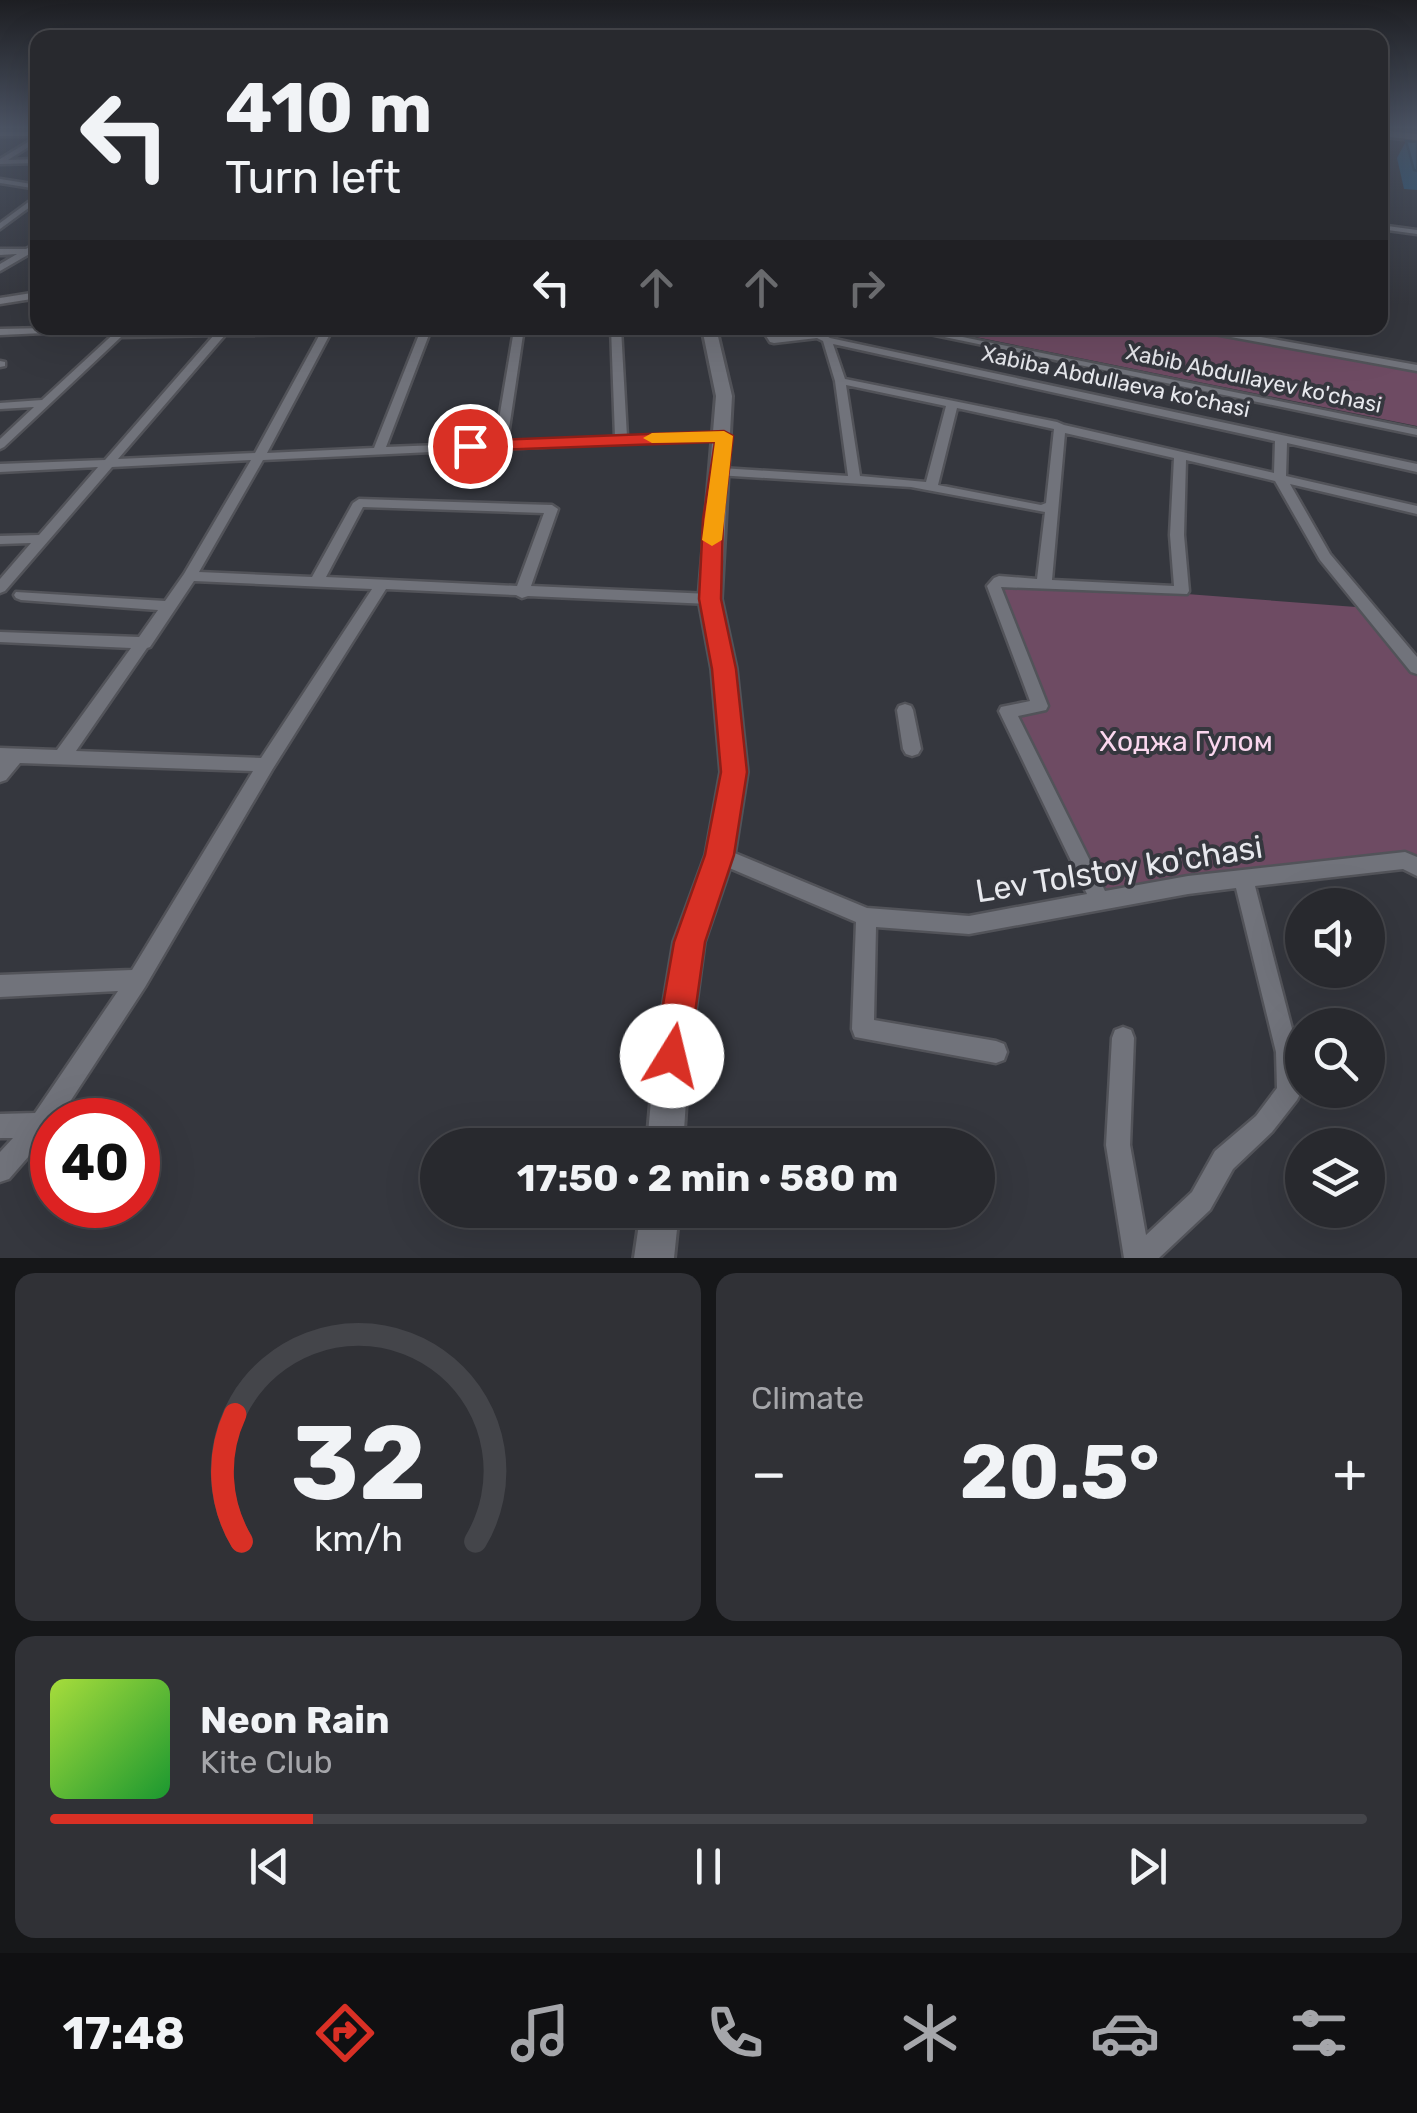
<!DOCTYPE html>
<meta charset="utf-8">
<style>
:root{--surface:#28292e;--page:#303136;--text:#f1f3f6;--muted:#a5a6aa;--line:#44454a;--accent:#d93025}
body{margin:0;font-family:Rubik,sans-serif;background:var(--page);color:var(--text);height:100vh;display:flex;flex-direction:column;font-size:38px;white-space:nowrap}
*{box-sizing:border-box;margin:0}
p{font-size:32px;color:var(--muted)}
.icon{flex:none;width:55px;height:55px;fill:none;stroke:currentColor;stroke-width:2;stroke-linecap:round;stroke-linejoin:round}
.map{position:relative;height:1258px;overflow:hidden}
.drawer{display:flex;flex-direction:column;gap:15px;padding:15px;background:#161719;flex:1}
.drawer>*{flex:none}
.banner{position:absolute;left:30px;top:30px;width:1358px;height:305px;border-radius:20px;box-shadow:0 10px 40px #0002,0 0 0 2px var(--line);background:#28292e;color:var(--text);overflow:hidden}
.controls{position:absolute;left:1285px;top:888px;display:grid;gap:20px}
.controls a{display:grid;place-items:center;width:100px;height:100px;border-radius:50%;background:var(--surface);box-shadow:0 10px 40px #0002,0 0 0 2px var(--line);font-size:50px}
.speed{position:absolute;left:30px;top:1098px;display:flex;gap:20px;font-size:50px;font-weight:700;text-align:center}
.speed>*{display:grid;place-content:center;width:130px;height:130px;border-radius:50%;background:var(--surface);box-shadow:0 10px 40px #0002,0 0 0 2px var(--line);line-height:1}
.speed .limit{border:15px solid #d22;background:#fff;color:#111}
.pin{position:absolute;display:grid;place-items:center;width:85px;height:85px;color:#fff;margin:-42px;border:5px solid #fff;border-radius:50%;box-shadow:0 2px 10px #0007}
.me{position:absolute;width:110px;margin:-55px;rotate:9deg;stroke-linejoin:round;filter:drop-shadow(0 0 8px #0008)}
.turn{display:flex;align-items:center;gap:35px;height:210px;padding:0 30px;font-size:45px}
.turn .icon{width:130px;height:130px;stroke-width:2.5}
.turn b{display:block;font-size:70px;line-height:85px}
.lanes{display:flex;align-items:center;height:95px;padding:0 30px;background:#0003;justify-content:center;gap:50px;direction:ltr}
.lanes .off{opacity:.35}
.big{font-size:75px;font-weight:700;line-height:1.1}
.drawer .card{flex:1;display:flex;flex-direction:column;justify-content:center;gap:15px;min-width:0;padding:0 35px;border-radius:20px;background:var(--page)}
.drawer .dial{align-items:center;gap:0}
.dial svg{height:260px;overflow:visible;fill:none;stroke:var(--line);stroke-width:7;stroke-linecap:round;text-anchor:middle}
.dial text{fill:var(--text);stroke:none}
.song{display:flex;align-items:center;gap:30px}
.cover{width:120px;height:120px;border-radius:15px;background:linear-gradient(135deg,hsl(80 70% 55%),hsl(130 70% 35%))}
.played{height:10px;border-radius:5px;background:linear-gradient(90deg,var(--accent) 20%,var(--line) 20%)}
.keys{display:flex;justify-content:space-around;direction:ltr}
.heat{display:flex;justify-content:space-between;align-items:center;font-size:55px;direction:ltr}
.drawer .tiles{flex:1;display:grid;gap:15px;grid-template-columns:1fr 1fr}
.card:last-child{grid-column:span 2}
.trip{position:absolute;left:420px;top:1128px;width:575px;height:100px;border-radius:50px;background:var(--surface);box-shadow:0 10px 40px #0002,0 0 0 2px var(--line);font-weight:700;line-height:100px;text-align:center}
.menu{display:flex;height:160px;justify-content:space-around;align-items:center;background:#101012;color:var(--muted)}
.menu .icon{width:70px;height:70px}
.menu .active{color:var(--accent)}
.menu b{font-size:45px;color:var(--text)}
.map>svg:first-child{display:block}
</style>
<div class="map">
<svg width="1417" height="1258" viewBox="0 0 1417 1258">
<rect width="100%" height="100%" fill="#35373e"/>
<g fill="#6e4b63">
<path d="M931,328H1179L1417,371V426Z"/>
<path d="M1008,584L1108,588L1369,608L1417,672V863L1100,901L1007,711L1040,705L1004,589Z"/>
</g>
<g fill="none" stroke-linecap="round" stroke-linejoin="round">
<g stroke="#525359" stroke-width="5">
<g id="street">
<rect x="0" y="132" width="38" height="4"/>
<path d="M38,136V141L8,160L38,159V163L0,164V159Z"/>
<path d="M0,179L38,185V189L0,183Z"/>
<path d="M38,195V201L0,229V223Z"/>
<path d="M1380,225L1417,230V234L1380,229Z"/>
<path d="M38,243V249L0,271V264L17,254L0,255V249H26Z"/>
<path d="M38,292V298L0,304V298Z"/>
<path d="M47,328L49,330L44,333L0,335V329Z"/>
<path d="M120,328H130L127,331L219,330L222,328L228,329L524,328L507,442L615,437L611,328H621L627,437L724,433L728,434V438L263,460L199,572L312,577L353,503L359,499L552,505L558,509L531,586L710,594L717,599L710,604L528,596L522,598L516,595L386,589L272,770L145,987L58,1120H52V1129L49,1133L9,1179L0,1182V1152L13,1138H0V1114L35,1113L118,991L0,997V975L132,970L253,771L20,763L6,780L0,782V748L57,750L131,648L0,642V632L139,637L158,610L21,600L16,598L14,595L16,592L165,601L184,574L251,460L112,467L5,591L0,593V579L31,543L0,544V536L39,535L98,467L0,472V464L105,460L214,335L121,337L4,447L0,449V439L34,407L0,409V403L42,400ZM514,330L495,443L386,447L430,332ZM420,332L374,448L267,453L330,334ZM320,334L255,453L118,459L225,335ZM363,507L544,513L517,586L326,577ZM194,581L372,589L261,758L76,751L147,648L150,647Z"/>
<path d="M768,328L777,337L819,332L830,338L1417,464V472L1287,443L1286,476L1417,506V514L1290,484L1330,554L1417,657V674L1411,672L1320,560L1275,481L1186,460L1184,535L1189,591L1187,594L1001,587L1048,706L1046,710L1018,716L1105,891L1188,876L1405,852L1417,857V876L1403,869L1255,886L1298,1052L1301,1092L1297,1100L1272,1132L1233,1169L1210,1210L1159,1258H1124L1106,1145L1112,1038L1115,1030L1123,1027L1131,1030L1134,1038L1130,1145L1146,1235L1192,1192L1215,1151L1256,1116L1277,1088L1276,1052L1236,888L1188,894L969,934L876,927L874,1020L996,1041L1004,1044L1007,1052L1004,1060L996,1063L855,1037L852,1029L856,922L713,861L711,855L713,849L720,847L867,908L969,916L1087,894L999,711L1001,707L1030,701L987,586L994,578L999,576L1037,579L1045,512L911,487L717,475V469L721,468L848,476L835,381L823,341L817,338L774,343L770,342L763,331ZM833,344L1275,441L1274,473L1064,425L1057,422L845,379ZM846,385L946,406L926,482L860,476ZM957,408L1054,429L1046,503L1041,505L938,485ZM1065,433L1174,458L1170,535L1174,586L1052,580Z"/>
<path d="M901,328H918L1417,429V435Z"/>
<path d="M1193,328H1211L1417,365V371L1198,331Z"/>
<path d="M0,361L5,362V366L0,367Z"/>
<path d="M905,704L911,706L913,710L921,749L918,754L912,756L906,754L903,749L897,710L899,706Z"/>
</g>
</g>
<g stroke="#525359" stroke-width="6">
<g id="secondary">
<path d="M1380,130L1417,134V140L1380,136Z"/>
<path d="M702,328H716L732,396L721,599L736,669L747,772L734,855L704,942L689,1056L683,1145H647L655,1056L674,942L706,855L721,772L712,669L699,599L716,396Z"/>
<path d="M641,1210H679L674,1258H634Z"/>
</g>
</g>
<use href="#street" fill="#71737b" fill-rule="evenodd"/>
<use href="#secondary" fill="#71737b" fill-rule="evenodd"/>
</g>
<path fill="#25587e" d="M1406,141L1417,142V190L1404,189L1397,158Z"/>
<path fill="#2b6692" stroke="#1e4766" stroke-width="2.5" d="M1406,141L1417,142V171L1414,170Z"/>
<linearGradient id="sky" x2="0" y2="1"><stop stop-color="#1d1e22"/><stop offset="0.42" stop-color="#4b5363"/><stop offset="1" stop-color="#4b5363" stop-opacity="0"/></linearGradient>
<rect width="1417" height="304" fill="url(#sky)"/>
<path fill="#d93025" stroke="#8d1f18" stroke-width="2.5" d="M724,431L733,436L723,519L721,599L736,669L747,772L734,855L705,942L689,1056L684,1068L672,1073L659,1068L654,1056L674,942L705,855L721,772L712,669L699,599L703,519L715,442L470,451L461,446L470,441Z"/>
<path fill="#f59e0b" d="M724,431L733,436L722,540L712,546L702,540L715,442L652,443L643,438L652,433Z"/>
<g text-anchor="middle" stroke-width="8" stroke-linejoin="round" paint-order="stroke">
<g font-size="22" fill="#e7e8ed" stroke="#35373e">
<text transform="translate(1254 378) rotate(12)" y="8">Xabib Abdullayev ko'chasi</text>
<text transform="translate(1116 381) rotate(12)" y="8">Xabiba Abdullaeva ko'chasi</text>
</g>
<g font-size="28" fill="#fad7ee" stroke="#35373e">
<text x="1186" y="751">Ходжа Гулом</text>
</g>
<g font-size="32" fill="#e7e8ed" stroke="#35373e">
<text transform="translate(1119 869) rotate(-9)" y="11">Lev Tolstoy ko'chasi</text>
</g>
</g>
</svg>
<div class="controls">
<a><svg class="icon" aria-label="sound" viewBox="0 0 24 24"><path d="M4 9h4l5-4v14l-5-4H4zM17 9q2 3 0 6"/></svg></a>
<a><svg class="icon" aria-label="search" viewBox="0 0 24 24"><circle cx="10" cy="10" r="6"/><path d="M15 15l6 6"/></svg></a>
<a><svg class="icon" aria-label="layers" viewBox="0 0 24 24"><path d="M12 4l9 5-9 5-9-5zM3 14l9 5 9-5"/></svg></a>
</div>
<div class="speed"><div class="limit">40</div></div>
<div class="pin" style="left:470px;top:446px;background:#d93025"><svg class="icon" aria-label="arrive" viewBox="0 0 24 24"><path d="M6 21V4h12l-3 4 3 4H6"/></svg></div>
<svg class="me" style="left:672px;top:1056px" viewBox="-20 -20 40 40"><circle r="19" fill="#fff"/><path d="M0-13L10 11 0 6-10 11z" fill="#d93025"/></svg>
<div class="trip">17:50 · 2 min · 580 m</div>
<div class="banner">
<div class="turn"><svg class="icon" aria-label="left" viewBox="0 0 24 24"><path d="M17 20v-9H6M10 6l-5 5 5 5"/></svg><div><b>410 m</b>Turn left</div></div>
<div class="lanes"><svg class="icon" aria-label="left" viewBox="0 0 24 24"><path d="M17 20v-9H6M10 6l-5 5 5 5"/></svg><svg class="icon off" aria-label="ahead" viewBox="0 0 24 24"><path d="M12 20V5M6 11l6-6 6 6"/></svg><svg class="icon off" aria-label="ahead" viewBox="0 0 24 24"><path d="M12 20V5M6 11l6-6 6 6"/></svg><svg class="icon off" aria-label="right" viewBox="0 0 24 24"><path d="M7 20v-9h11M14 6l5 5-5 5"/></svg></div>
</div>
</div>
<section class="drawer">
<div class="tiles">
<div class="card dial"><svg viewBox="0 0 100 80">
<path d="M14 69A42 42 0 1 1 86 69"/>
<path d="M14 69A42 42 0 0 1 12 30" stroke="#d93025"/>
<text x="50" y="56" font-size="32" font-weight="700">32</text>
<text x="50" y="72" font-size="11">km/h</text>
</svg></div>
<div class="card"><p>Climate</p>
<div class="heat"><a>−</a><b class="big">20.5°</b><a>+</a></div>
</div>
<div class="card">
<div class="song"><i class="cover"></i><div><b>Neon Rain</b><p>Kite Club</p></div></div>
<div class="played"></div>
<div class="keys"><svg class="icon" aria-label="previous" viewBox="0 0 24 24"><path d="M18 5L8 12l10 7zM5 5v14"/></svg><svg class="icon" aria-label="pause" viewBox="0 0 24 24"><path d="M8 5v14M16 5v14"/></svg><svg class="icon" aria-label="next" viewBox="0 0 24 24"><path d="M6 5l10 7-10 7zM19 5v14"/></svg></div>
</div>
</div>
</section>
<nav class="menu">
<b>17:48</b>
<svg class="icon active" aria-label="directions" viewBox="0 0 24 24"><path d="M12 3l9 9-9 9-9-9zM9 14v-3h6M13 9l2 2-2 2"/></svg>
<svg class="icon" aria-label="music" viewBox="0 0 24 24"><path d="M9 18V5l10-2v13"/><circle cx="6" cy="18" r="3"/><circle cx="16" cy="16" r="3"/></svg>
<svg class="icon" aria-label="phone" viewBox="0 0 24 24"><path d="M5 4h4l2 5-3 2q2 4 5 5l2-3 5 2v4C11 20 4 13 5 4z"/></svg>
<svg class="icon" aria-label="climate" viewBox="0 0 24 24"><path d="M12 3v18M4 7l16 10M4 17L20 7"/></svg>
<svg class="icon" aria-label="car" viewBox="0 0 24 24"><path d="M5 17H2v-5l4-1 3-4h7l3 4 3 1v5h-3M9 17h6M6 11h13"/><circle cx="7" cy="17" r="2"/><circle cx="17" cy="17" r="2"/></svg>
<svg class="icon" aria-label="filters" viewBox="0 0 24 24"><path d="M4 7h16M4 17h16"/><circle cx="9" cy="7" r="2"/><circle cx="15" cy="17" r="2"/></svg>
</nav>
